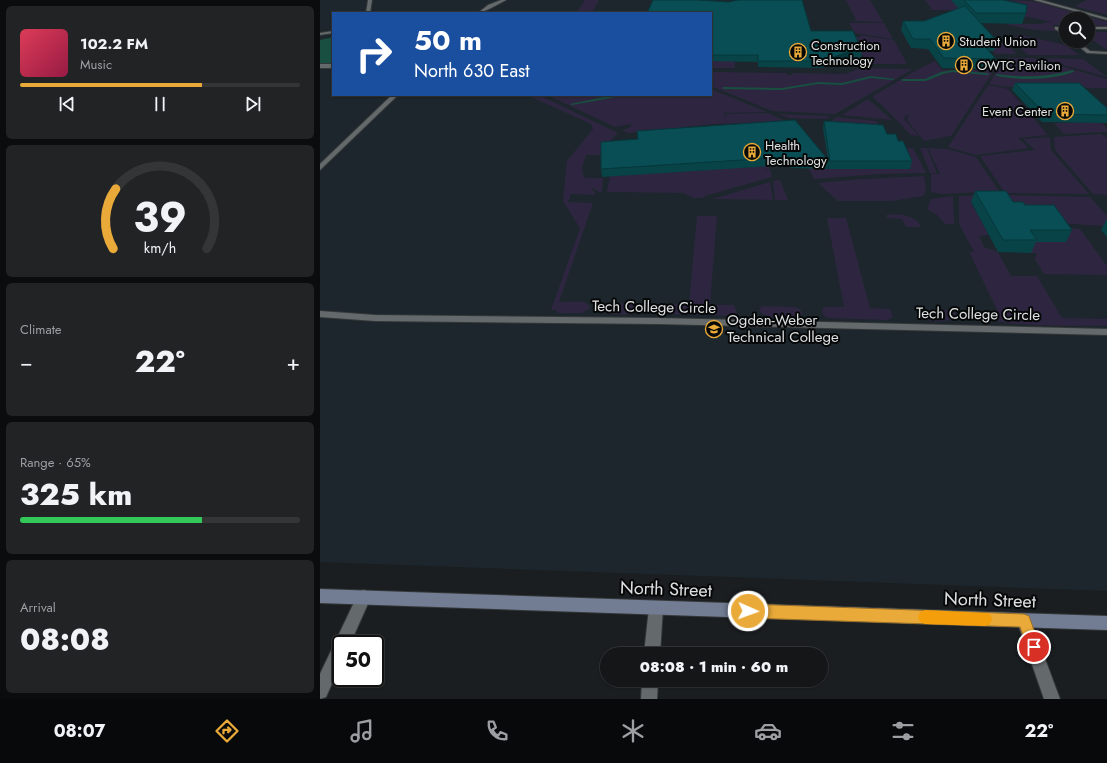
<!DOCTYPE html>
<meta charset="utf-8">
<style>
:root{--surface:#141618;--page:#212325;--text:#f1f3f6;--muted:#9d9fa2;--line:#333537;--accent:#eaaa39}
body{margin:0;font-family:Jost,sans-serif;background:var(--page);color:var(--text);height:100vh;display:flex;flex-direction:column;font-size:15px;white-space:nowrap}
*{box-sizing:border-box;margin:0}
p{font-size:13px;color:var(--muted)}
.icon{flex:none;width:22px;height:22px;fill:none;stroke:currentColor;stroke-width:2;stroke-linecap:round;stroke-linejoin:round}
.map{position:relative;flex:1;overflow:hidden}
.drawer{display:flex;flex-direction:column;gap:6px;padding:6px;background:#0b0c0d;width:320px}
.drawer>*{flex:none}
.guide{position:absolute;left:12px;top:12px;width:380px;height:84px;border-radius:0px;box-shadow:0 1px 3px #0004,0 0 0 1px var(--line);background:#1a4fa0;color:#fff;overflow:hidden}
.tools{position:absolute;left:739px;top:12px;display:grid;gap:8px}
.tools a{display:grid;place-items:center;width:36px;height:36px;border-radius:50%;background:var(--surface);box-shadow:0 1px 3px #0004,0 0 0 1px var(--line);font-size:20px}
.speed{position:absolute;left:12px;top:635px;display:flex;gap:8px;font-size:20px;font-weight:700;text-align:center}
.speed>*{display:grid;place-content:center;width:52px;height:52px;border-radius:50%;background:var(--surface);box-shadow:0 1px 3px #0004,0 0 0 1px var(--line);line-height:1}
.speed .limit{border:2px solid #111;border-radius:6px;background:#fff;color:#111}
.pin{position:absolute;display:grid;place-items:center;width:34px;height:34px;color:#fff;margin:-17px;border:2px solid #fff;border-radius:50%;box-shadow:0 1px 4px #0007}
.me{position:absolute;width:44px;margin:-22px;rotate:92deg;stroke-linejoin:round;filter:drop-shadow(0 0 3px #0008)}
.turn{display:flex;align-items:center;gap:14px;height:84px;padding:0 16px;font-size:18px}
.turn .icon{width:52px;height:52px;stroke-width:2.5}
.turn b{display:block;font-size:28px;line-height:34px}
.big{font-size:30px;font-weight:800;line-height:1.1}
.drawer .card{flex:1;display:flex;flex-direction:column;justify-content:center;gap:6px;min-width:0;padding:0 14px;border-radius:6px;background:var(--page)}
.drawer .dial{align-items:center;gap:0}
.dial svg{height:104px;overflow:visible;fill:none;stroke:var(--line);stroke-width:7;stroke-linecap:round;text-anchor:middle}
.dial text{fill:var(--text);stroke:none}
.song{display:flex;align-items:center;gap:12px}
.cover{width:48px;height:48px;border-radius:6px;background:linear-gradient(135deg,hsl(350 70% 55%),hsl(340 70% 35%))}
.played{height:4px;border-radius:2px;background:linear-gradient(90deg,var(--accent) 65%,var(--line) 65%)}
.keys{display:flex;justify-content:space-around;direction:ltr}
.heat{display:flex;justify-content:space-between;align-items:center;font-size:22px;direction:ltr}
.charge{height:6px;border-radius:3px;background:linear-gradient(90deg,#34c759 65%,var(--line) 0)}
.trip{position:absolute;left:280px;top:647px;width:228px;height:40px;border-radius:20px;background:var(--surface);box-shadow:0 1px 3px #0004,0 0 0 1px var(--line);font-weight:800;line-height:40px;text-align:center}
.tab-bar{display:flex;height:64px;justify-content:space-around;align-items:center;background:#08090a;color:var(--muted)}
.tab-bar .icon{width:28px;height:28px}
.tab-bar .current{color:var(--accent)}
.tab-bar b{font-size:18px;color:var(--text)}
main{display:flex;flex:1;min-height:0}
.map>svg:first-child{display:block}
</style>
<main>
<section class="drawer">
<div class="card">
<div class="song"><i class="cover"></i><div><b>102.2 FM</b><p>Music</p></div></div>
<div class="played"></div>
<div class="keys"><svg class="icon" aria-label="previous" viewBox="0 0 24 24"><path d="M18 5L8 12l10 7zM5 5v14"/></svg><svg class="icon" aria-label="pause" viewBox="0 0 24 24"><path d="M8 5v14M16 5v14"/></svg><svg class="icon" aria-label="next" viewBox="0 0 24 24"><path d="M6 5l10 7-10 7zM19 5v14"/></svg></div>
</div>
<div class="card dial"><svg viewBox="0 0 100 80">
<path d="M14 69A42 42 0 1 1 86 69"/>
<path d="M14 69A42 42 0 0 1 16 23" stroke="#eaaa39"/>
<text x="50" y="56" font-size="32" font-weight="700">39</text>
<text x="50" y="72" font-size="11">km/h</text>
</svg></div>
<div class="card"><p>Climate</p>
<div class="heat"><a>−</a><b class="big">22°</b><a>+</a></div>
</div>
<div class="card"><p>Range · 65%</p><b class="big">325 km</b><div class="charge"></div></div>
<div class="card"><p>Arrival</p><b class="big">08:08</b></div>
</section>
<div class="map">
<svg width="787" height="699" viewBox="0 0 787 699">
<rect width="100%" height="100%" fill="#1a1e20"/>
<path fill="#1c262c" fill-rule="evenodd" d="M0,0H787V591L0,562ZM13,13H391V95H13ZM746,19H768V41H746Z"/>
<g fill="#2e2640">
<path d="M265,0H279L272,13H256Z"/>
<path d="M526,0H550L563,22L529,21L536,20Z"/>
<path d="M605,0H631L646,10H607L612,9Z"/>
<path d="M673,0L712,1L787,22V26L768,25V19H746V25H732L739,31L714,30L684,24H723L722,23L732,22L703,16Z"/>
<path d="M767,0H787V15L754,6Z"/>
<path d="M529,23H564L573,39L535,33Z"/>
<path d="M768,32H787V50L768,37Z"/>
<path d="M540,35L574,40L587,64H539L536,58L544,57L532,37H541Z"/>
<path d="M700,35L746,45L759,55H708L692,39Z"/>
<path d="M685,42L697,54H675L671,48Z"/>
<path d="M415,44V68H391V61Z"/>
<path d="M688,58H713L787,79V88L688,87L669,84L677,70Z"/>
<path d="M718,58L763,59L787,77Z"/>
<path d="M615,61L622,70H674L631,136L604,141L587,120L589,115L596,113L585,116L584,119L599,136L591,135L564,107L554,99L553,96L597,70Z"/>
<path d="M542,68L593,69L515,114L452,111L391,86V72L466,73L467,75H472V73L525,74Z"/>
<path d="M668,85L688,89L728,135L698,138L709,148L655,155L628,147Z"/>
<path d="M391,89L447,112L404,113L406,119V114L448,113L467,122L395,124L308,133L303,130L309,128L312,124L295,127L227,95H391Z"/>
<path d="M207,95H219L298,133L292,139L282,155H266C263,164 260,170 265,178H283L282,192H279L271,187L276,195L251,194L248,202L273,203L239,302H264L269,305V309L262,313H237L236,310H231L260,228L243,201L247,161L273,129L271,124Z"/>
<path d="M548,99L572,120L522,115Z"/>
<path d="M458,114L511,116L506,119L469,118Z"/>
<path d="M517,117L556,121L566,132L558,131L555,125L511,121Z"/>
<path d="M734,123H782L787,128V132L744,134Z"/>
<path d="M781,134L787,138V195L773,194L735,150L734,137Z"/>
<path d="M730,137L731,150L769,194L685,193L660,156L715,150L703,139Z"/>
<path d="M593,148L606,173L560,174L494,179L488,168L589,169L581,149Z"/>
<path d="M600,148H607L617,173H610Z"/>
<path d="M608,148L627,149L656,157L679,191L622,194L611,192V174H620Z"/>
<path d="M449,166L450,168L443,170L450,169L452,177L385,196L384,198H373L364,193L287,192L290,176Z"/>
<path d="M604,176L606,190L603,196L572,201H518L498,183L544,179Z"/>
<path d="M460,180L468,200H455L453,181Z"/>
<path d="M450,182L453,200L392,199Z"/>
<path d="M663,195L651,203L669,235L659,236L664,247L678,252L691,276H717L742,318L787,319V326C760,325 680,329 660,315L661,312L677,310L649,252H654L639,224V196Z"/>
<path d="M687,195L770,197L787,216V226L733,223L705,217Z"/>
<path d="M633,196L634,224H625L616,214L607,209L611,199Z"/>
<path d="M566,215C577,213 597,215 601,227H586L582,219L567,218Z"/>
<path d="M377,216H397L390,305H414L417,313L414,316L348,314L343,311L345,307L350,304H369Z"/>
<path d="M507,218H526L550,308L570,309L573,317L568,320L508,318L503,315L502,310L505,307H524Z"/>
<path d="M735,226L760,229L787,266V275L724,274L715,259L717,253H711L704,242H745Z"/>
<path d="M289,303L318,304L324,308C315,317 295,315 283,312L282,308Z"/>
<path d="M442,306L475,307L480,309L482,313L479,316C468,318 445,321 439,310Z"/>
<path d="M598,309L630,310L635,312L636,319C625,322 602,324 597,312Z"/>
</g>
<path fill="#184f40" d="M13,37V64L3,65L0,63V40Z"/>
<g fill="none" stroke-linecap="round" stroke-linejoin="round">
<g fill="#184f40" fill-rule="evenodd">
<path d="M632,70L667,73L669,74L667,75L632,72L623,74L606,81H583L581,80L583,79H605L621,72Z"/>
<path d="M753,70L754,72C733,79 713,80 691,78C685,77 680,77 675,75L677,74C703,78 727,77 753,70Z"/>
<path d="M551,76L575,79L573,80L551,78L522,85L498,84L462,90L404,89L402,88L404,87L462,88L498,82L522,83Z"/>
<path d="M294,95H307L252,105L250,104Z"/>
<path d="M320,95H355L353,96H322Z"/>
</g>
<g stroke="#353839" stroke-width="2">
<g id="lane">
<path d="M48,0H52L50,13H46Z"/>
<path d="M735,27H739L746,33V36L735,29Z"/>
<rect x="768" y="27" width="19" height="2"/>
<path d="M13,31V33L0,35V33Z"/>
<path d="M752,41H757L770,51L787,52V54L767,53Z"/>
<rect x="0" y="64" width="13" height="4"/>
<path d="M44,590L49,592L51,597L30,644H21V663L6,697L0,699V674L39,592Z"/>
</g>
</g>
<g stroke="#353839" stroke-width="2">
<g id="street">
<path d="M181,0H186C181,3 162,13 158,13L168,5Z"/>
<path d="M714,0H721L787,18V20Z"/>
<path d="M72,95H78L0,170V164Z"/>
<path d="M0,311L55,315L338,318L787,329V335L338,324L55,321L0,317Z"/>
<path d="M336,601L341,603L343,608L340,654H324L329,608L331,603Z"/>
<path d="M704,614L709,616L740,699H724L697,621L699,616Z"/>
<path d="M322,680H338L337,699H321Z"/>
</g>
</g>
<g stroke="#353839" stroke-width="2">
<path id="secondary" d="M0,589L787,616V630L0,603Z"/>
</g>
<use href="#lane" fill="#64696c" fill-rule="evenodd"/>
<use href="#street" fill="#64696c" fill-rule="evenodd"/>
<use href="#secondary" fill="#727d94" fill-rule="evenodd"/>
</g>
<g fill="#084348">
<path d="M631,0H683L706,13L702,24L661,23L677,41L674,51H668L676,59L672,69L622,68L608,49L591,48L581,30L583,21H604L639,9Z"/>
<path d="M391,13L491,31L542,51L541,57L529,58L501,68L438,67V62L391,61Z"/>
<path d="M695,83L787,108V123L722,122L692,90Z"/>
<path d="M504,121L567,134L578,141L592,161L590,169H509L508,164V169L471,168L468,165L282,177L281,169L318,139L317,131L508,159L503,129Z"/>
<path d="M655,191L693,202L705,205L752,230L746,242H716L711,253L678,252L651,202Z"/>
<path d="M787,219V237L781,230Z"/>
</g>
<path fill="#06373b" d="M530,51L529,58L501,68L502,61Z"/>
<g fill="#094e54" stroke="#06373b">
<path d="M333,0H378L409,2L418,0H482L491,31H533L542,51H530L502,61H438V55H391V13H327Z"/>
<path d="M644,0H683L707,5L706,13H656Z"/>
<path d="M645,6L677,41L659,40L676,59L624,58L610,39H593L583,21H604Z"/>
<path d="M695,83H759L787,108V115L725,114Z"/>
<path d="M475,120L509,161L472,160L469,157L281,169V142L318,139L317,131Z"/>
<path d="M504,121L563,125L567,134H576L578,141H583L592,161H510Z"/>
<path d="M655,191H686L693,202H703L705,205H734L752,230H710L717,240H683Z"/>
</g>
<path fill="#eaaa39" stroke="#986e25" d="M428,604L704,614L709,616L720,647L718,652L714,654L709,652L700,627L428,618L423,616L421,611L423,606Z"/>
<path fill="#f59e0b" d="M605,610L666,613L670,614L672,619L670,624L666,626L605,624L600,622L598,617L600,612Z"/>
<defs>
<g id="building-ring" transform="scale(0.9)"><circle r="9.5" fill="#060808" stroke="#eaaa39" stroke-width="1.5"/><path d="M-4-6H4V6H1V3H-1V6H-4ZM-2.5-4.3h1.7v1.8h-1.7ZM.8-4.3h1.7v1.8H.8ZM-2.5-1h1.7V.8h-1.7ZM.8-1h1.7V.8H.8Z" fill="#eaaa39"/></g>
<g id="university-ring" transform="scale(0.9)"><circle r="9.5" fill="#060808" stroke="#eaaa39" stroke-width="1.5"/><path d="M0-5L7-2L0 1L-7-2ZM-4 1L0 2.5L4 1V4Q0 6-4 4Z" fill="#eaaa39"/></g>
</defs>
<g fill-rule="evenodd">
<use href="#building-ring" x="626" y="41"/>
<use href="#building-ring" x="478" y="52"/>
<use href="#building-ring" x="644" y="65"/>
<use href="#building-ring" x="745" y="111"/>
<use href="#building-ring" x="432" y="152"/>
<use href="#university-ring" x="394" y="329"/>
</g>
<g text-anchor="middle" stroke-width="4" stroke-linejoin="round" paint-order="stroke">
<g font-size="13" fill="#dde0e1" stroke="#060808" text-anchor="start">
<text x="639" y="46">Student Union</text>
<text x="491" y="50">Construction<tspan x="491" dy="15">Technology</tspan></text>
<text x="657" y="70">OWTC Pavilion</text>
<text x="732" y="116" text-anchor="end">Event Center</text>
<text x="445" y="150">Health<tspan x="445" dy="15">Technology</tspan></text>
</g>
<g font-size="15" fill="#dde0e1" stroke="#060808">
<text transform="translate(334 307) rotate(1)" y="5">Tech College Circle</text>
<text transform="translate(658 314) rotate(1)" y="5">Tech College Circle</text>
</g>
<g font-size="15" fill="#dde0e1" stroke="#060808" text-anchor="start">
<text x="407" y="325">Ogden-Weber<tspan x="407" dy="17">Technical College</tspan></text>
</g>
<g font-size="18" fill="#dde0e1" stroke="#060808">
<text transform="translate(346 589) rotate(2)" y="6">North Street</text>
<text transform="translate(670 600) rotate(2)" y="6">North Street</text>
</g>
</g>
</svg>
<div class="tools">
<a><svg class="icon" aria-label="search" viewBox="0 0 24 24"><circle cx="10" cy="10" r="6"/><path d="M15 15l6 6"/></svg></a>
</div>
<div class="speed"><div class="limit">50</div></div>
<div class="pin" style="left:714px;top:647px;background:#d93025"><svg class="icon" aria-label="arrive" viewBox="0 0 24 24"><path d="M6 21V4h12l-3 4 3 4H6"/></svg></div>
<svg class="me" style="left:428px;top:611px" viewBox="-20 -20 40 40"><circle r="17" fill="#eaaa39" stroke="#fff" stroke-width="3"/><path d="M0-11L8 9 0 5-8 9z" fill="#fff"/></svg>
<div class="trip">08:08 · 1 min · 60 m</div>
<div class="guide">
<div class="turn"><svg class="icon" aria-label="right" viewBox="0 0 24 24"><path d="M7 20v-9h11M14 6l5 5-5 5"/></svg><div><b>50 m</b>North 630 East</div></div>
</div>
</div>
</main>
<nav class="tab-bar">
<b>08:07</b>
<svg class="icon current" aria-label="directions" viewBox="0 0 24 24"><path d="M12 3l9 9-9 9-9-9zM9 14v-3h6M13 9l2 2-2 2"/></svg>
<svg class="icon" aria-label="music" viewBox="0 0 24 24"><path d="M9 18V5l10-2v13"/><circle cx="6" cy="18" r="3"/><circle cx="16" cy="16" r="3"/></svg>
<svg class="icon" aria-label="phone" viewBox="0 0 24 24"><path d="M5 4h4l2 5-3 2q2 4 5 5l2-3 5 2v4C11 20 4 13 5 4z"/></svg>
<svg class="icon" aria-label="climate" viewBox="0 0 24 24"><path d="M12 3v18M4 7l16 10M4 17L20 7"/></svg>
<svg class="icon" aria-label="car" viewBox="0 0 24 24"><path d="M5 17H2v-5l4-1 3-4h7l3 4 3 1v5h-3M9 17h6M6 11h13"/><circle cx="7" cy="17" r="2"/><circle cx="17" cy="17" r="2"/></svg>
<svg class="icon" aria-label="filters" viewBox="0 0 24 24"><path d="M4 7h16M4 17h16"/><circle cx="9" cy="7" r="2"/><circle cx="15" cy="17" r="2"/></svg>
<b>22°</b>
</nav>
